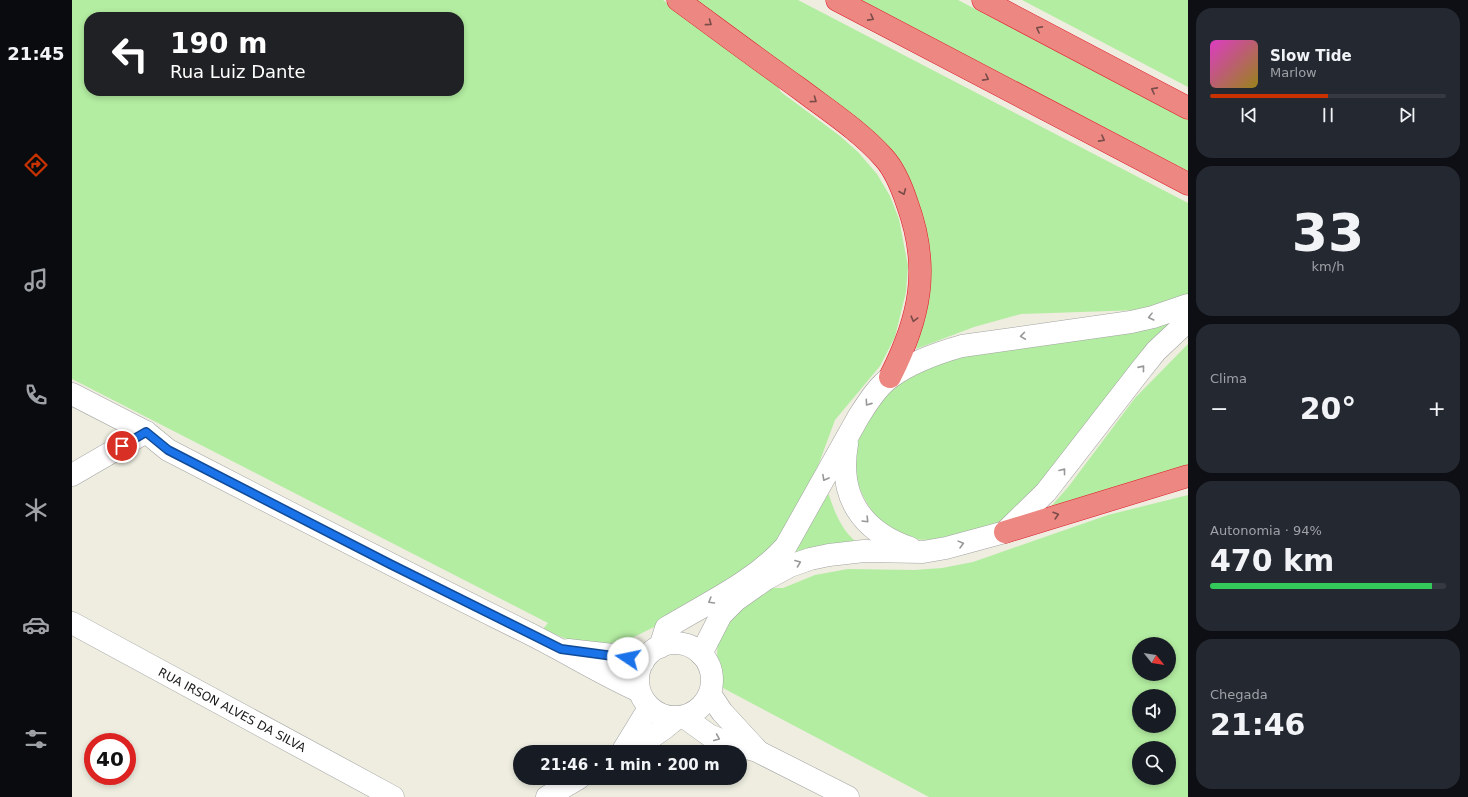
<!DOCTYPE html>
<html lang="pt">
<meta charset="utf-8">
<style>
:root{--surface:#171b24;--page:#242831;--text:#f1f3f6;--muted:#9ea1a6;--line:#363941;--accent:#c73200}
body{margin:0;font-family:"DejaVu Sans",sans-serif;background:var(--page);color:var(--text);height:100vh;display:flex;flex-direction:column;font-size:15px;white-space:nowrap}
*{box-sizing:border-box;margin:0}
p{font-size:13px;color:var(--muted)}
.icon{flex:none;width:22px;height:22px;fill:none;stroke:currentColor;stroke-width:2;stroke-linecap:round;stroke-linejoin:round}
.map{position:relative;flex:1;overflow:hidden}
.side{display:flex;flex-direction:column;gap:8px;padding:8px;background:#0d0f14;width:280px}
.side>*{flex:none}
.banner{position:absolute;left:12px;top:12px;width:380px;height:84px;border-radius:16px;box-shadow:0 2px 6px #0003;background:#202124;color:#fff;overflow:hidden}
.needle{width:26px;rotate:120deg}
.fabs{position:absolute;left:1060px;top:637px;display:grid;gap:8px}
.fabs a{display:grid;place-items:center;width:44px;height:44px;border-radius:50%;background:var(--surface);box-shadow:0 2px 6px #0003;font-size:20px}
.speed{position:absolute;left:12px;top:733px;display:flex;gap:8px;font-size:20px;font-weight:700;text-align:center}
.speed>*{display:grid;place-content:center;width:52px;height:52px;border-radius:50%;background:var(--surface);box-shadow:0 2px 6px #0003;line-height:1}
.speed .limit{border:6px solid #d22;background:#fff;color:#111}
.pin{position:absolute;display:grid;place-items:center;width:34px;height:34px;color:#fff;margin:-17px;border:2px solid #fff;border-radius:50%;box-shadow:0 1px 4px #0007}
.me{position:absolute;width:44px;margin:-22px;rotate:281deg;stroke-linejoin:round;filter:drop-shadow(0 0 3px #0008)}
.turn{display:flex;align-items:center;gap:14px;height:84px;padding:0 20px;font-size:18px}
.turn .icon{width:52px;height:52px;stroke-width:2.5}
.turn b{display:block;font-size:28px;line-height:34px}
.big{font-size:30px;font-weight:600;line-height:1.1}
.side .card{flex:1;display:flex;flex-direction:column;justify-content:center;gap:6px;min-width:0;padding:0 14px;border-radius:16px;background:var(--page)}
.side .dial{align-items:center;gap:0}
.dial b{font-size:52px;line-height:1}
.song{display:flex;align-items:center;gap:12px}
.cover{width:48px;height:48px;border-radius:6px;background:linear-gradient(135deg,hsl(310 70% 55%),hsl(50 70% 35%))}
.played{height:4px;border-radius:2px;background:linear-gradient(90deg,var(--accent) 50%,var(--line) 50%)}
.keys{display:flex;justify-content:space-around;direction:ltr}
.heat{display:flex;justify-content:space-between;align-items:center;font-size:22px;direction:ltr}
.charge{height:6px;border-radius:3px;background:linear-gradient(90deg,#34c759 94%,var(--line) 0)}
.trip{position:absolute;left:441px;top:745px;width:234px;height:40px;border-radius:20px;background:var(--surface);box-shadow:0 2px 6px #0003;font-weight:600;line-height:40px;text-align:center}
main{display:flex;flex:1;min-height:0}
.tabs{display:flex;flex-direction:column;width:72px;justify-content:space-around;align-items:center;background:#090b0e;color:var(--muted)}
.tabs .icon{width:28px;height:28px}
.tabs .active{color:var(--accent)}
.tabs b{font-size:18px;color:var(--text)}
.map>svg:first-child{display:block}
</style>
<main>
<nav class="tabs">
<b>21:45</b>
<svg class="icon active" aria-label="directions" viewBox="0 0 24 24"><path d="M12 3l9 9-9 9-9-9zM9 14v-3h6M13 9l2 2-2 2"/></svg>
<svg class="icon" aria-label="music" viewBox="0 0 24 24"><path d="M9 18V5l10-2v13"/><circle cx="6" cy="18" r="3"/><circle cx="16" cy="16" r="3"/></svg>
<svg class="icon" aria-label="phone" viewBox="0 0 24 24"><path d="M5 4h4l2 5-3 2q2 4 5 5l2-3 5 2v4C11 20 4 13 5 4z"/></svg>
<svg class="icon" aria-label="climate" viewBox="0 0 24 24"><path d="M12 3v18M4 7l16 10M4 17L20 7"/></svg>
<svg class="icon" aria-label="car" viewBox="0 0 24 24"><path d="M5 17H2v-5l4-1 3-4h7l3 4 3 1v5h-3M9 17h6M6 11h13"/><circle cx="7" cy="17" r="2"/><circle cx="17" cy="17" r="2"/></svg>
<svg class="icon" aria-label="filters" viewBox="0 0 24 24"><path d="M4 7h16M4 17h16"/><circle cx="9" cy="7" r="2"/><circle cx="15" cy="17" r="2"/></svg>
</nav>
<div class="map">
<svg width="1116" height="797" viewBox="0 0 1116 797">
<rect width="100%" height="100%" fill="#eeede0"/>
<g fill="#b3eda1" fill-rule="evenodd">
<path d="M0,0H591L701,79L709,92L768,136L786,152L805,174L818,196L827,219L836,266L834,292L823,337L808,366L763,420L743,474L697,554L586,625L560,638L524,647L506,644L471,629L476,623L0,379ZM17,17H387V91H17Z"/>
<path d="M619,0H726L1116,203V294L1068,310L949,314L902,327L844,349L855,309L856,274L841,196Z"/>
<path d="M788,0H886L1116,120V171Z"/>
<path d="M950,0H1116V87Z"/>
<path d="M1098,321L1104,323L944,511C931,520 917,531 901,534C884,539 855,542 838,538C806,529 783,494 783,462C783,441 794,416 808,401C828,377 857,366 886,356Z"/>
<path d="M1116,344V469L975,511L997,486L1063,398Z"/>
<path d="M755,494L757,495C763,514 771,533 788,545L717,556Z"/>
<path d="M1116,495V797H857L651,688L645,655L646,637L666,609L696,588H711L743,575L776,569L842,570L870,568L901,562L1036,515ZM1067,644H1097V674H1067ZM1067,696H1097V726H1067ZM1067,748H1097V778H1067Z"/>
</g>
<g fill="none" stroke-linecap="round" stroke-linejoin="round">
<g stroke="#a2a2a2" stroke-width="23">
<g id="minor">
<path d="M0,394L74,432L96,450C214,511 333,572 452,631C491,650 527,673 567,691"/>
<path d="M775,444C766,496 789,531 838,548"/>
<path d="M0,475L74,432"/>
<path d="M0,623L321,797"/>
<circle cx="603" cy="680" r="37"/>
<path d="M588,647L594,628C635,603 682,582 714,546L787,416C796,402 806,386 819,377C840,362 865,353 890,346L1059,322L1081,317L1116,305"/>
<path d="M496,650L541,655L571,662"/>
<path d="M629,654L649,615L664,600L694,579L718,566L738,559L757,555L792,551L851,552L874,548L933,532L974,492L1068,371L1084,351L1116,321"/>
<path d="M638,694L650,712L685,750"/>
<path d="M612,717L637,735L656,743L685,751L776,797"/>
<path d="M550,752L577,708"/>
<path d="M551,752C572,744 588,733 605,718"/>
<path d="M475,797L507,778"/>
</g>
</g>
<g stroke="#e1172a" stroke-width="23">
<g id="highway">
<path d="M606,0C647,30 687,60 728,89C757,111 788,131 812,158C823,170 830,188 835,203C859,268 848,318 818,377"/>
<path d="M765,0L1116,184"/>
<path d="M911,0L1116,108"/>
<path d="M933,532L1116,476"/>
</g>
</g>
<use href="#minor" stroke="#fff" stroke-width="22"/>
<use href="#highway" stroke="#ec8881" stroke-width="22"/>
</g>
<defs><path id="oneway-chevron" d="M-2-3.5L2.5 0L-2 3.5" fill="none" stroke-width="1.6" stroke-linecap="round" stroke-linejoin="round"/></defs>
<g stroke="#794c49">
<use href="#oneway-chevron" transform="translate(799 18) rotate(28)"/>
<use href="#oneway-chevron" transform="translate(637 23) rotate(36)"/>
<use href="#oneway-chevron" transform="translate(967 29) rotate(-152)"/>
<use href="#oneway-chevron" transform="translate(914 78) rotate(28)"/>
<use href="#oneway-chevron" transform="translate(1082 90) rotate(-152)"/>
<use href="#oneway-chevron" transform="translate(742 100) rotate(36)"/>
<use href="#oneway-chevron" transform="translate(1030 139) rotate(28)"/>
<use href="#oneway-chevron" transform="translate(831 192) rotate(67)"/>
<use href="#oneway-chevron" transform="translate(842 319) rotate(105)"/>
<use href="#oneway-chevron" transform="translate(984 515) rotate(-17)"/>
</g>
<g stroke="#989898">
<use href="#oneway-chevron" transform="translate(1079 317) rotate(166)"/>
<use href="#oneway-chevron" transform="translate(951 336) rotate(172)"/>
<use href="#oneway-chevron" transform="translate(1070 368) rotate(-51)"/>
<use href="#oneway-chevron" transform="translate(796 403) rotate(125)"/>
<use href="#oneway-chevron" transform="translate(991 471) rotate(-52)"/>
<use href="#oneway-chevron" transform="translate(753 478) rotate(119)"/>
<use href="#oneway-chevron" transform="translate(794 520) rotate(46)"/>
<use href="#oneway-chevron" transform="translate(889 544) rotate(-15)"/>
<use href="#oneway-chevron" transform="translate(726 563) rotate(-21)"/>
<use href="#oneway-chevron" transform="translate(639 601) rotate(149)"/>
<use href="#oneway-chevron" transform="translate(645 738) rotate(23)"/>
</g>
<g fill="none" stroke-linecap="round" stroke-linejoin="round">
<g stroke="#114b97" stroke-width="10">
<path id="route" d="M50,446L74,432L96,450L318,564L489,649L556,658"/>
</g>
<use href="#route" stroke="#1a73e8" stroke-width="7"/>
</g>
<g text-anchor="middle" stroke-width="3" stroke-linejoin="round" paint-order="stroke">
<g font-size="12" fill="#1b1b1b" stroke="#fff">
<text transform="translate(160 710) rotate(28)" y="4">RUA IRSON ALVES DA SILVA</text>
</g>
</g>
</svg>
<div class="fabs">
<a><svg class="needle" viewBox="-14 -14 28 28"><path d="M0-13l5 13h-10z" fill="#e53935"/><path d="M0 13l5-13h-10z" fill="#9ea1a6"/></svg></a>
<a><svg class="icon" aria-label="sound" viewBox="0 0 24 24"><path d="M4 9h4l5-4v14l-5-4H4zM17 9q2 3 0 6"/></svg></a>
<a><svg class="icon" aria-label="search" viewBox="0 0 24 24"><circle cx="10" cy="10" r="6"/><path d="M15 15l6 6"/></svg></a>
</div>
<div class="speed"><div class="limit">40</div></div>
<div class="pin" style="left:50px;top:446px;background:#d93025"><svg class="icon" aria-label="arrive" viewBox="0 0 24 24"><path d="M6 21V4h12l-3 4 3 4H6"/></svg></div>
<svg class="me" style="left:556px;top:658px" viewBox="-20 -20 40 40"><circle r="19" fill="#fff"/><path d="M0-13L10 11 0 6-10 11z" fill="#1a73e8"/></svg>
<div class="trip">21:46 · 1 min · 200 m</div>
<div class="banner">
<div class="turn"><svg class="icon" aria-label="left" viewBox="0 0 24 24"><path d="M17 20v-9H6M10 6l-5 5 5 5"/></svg><div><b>190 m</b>Rua Luiz Dante</div></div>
</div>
</div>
<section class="side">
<div class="card">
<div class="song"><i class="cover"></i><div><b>Slow Tide</b><p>Marlow</p></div></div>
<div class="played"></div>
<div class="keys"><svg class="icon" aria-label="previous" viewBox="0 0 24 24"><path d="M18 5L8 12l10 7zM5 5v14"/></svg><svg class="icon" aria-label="pause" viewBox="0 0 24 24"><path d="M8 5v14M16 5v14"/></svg><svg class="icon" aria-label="next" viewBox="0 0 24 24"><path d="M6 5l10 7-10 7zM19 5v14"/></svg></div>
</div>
<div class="card dial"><b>33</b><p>km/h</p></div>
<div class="card"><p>Clima</p>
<div class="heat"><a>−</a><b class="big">20°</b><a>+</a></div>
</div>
<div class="card"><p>Autonomia · 94%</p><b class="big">470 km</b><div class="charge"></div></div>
<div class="card"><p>Chegada</p><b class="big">21:46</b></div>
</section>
</main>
